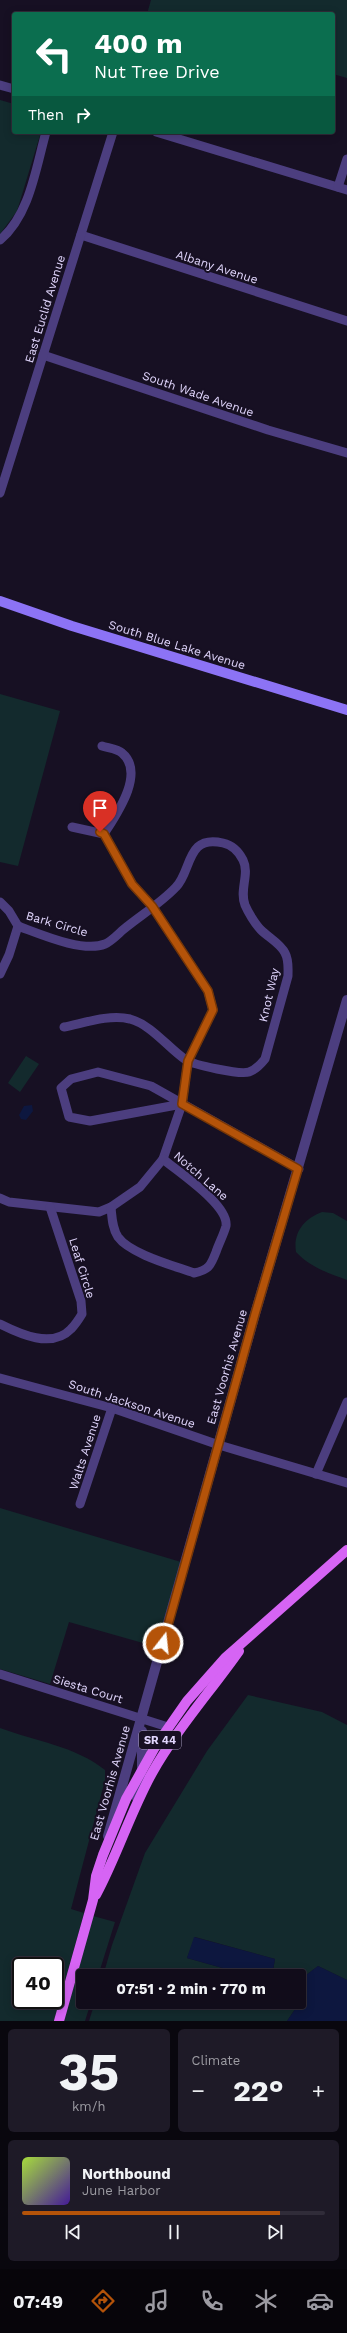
<!DOCTYPE html>
<meta charset="utf-8">
<style>
:root{--surface:#110c1a;--page:#1e1a27;--text:#f1f3f6;--muted:#9c9ba2;--line:#302c39;--accent:#b45309}
body{margin:0;font-family:"Work Sans",sans-serif;background:var(--page);color:var(--text);height:100vh;display:flex;flex-direction:column;font-size:15px;white-space:nowrap}
*{box-sizing:border-box;margin:0}
p{font-size:13px;color:var(--muted)}
.icon{flex:none;width:22px;height:22px;fill:none;stroke:currentColor;stroke-width:2;stroke-linecap:round;stroke-linejoin:round}
.map{position:relative;height:2021px;overflow:hidden}
.side{display:flex;flex-direction:column;gap:8px;padding:8px;background:#09070e;flex:1}
.side>*{flex:none}
.guide{position:absolute;left:12px;top:12px;width:323px;height:122px;border-radius:4px;box-shadow:0 2px 10px #0003,0 0 0 1px var(--line);background:#0b6e4f;color:#fff;overflow:hidden}
.speed{position:absolute;left:12px;top:1957px;display:flex;gap:8px;font-size:20px;font-weight:700;text-align:center}
.speed>*{display:grid;place-content:center;width:52px;height:52px;border-radius:50%;background:var(--surface);box-shadow:0 2px 10px #0003,0 0 0 1px var(--line);line-height:1}
.speed .limit{border:2px solid #111;border-radius:6px;background:#fff;color:#111}
.pin{position:absolute;display:grid;place-items:center;width:34px;height:34px;color:#fff;margin:-41px -17px;border-radius:50% 50% 50% 0;rotate:-45deg;box-shadow:0 0 4px #0007}
.pin .icon{rotate:45deg}
.me{position:absolute;width:44px;margin:-22px;rotate:16deg;stroke-linejoin:round;filter:drop-shadow(0 0 3px #0008)}
.turn{display:flex;align-items:center;gap:14px;height:84px;padding:0 16px;font-size:18px}
.turn .icon{width:52px;height:52px;stroke-width:2.5}
.turn b{display:block;font-size:28px;line-height:34px}
.then{display:flex;align-items:center;height:38px;padding:0 16px;background:#0003;gap:8px;font-size:15px}
.big{font-size:30px;font-weight:700;line-height:1.1}
.side .tile{flex:1;display:flex;flex-direction:column;justify-content:center;gap:6px;min-width:0;padding:0 14px;border-radius:6px;background:var(--page)}
.side .dial{align-items:center;gap:0}
.dial b{font-size:52px;line-height:1}
.song{display:flex;align-items:center;gap:12px}
.cover{width:48px;height:48px;border-radius:6px;background:linear-gradient(135deg,hsl(80 70% 55%),hsl(260 70% 35%))}
.played{height:4px;border-radius:2px;background:linear-gradient(90deg,var(--accent) 85%,var(--line) 85%)}
.keys{display:flex;justify-content:space-around;direction:ltr}
.heat{display:flex;justify-content:space-between;align-items:center;font-size:22px;direction:ltr}
.side .tiles{flex:1;display:grid;gap:8px;grid-template-columns:1fr 1fr}
.tile:last-child{grid-column:span 2}
.trip{position:absolute;left:76px;top:1969px;width:230px;height:40px;border-radius:4px;background:var(--surface);box-shadow:0 2px 10px #0003,0 0 0 1px var(--line);font-weight:700;line-height:40px;text-align:center}
.tabs{display:flex;height:64px;justify-content:space-around;align-items:center;background:#07050a;color:var(--muted)}
.tabs .icon{width:28px;height:28px}
.tabs .current{color:var(--accent)}
.tabs b{font-size:18px;color:var(--text)}
.map>svg:first-child{display:block}
</style>
<div class="map">
<svg width="347" height="2021" viewBox="0 0 347 2021">
<rect width="100%" height="100%" fill="#171023"/>
<g fill="#132a2d" fill-rule="evenodd">
<path d="M151,0H347V78L333,74V14H147Z"/>
<path d="M0,100L14,104V132H41L17,211L0,234Z"/>
<path d="M0,694L60,711L18,866L0,862Z"/>
<path d="M26,1056L39,1064L20,1092L8,1083Z"/>
<path d="M322,1212L333,1213L347,1221V1280C328,1273 310,1267 296,1252C293,1232 304,1219 322,1212Z"/>
<path d="M0,1508L181,1562L157,1647L69,1622L50,1684L0,1669Z"/>
<path d="M248,1695L322,1712L347,1725V1980L318,1966L301,1979L300,2002L287,2021H89L95,2002H299V1976H272L275,1959L195,1937L187,1958L251,1976H103L112,1945L145,1853L207,1751Z"/>
<path d="M0,1728C35,1741 75,1746 105,1770V1780L71,1909L84,1913L54,2021H0ZM21,1966H55V2000H21Z"/>
<path d="M93,1916L115,1922L98,1976H83V2002H91L85,2021H64Z"/>
</g>
<g fill="#0d173f">
<path d="M32,1105L33,1111L26,1120L21,1119L19,1115L24,1106Z"/>
<path d="M194,1937L275,1959L272,1976H251L187,1958Z"/>
<path d="M318,1966L347,1980V2021H287L300,2002L301,1979Z"/>
</g>
<g fill="none" stroke-linecap="round" stroke-linejoin="round">
<g stroke="#4c3e7f" stroke-width="9">
<path d="M0,85L14,89"/>
<path d="M156,132L347,190"/>
<path d="M338,187L347,159"/>
<path d="M81,235L347,321"/>
<path d="M0,240C30,215 36,167 46,132"/>
<path d="M43,355L268,430L347,453"/>
<path d="M0,493L113,132"/>
<path d="M102,746C108,748 118,749 122,753C146,773 116,815 104,834"/>
<path d="M0,902L9,911L18,926"/>
<path d="M0,974L9,955L18,926C40,934 83,953 105,944C112,941 119,933 124,929C141,915 161,903 176,887C192,871 186,834 223,843C232,845 239,852 243,860C250,874 239,890 245,905C248,912 255,924 261,930C268,937 281,944 285,953C289,960 288,968 288,976L265,1059C261,1064 255,1070 249,1072C240,1075 194,1065 186,1060C168,1048 152,1025 130,1019C109,1014 84,1023 64,1027"/>
<path d="M182,1104L90,1121L69,1117L61,1088L71,1079L98,1072L151,1086L299,1169"/>
<path d="M0,1198L9,1202L99,1212L111,1207L140,1187L163,1159L182,1104L188,1061L213,1010L208,991L152,906L132,884L104,834L72,827"/>
<path d="M111,1207C112,1217 112,1228 118,1237C130,1254 175,1266 194,1273C209,1270 211,1265 216,1252C219,1243 224,1234 226,1226C229,1205 178,1172 163,1159"/>
<path d="M0,1324C20,1334 52,1349 71,1329C75,1325 79,1319 82,1314L81,1301L50,1207"/>
<path d="M0,1378L112,1408L219,1445L347,1483"/>
<path d="M316,1474L347,1402"/>
<path d="M80,1504L112,1408"/>
<path d="M0,1674L168,1727"/>
</g>
<g stroke="#4c3e7f" stroke-width="10">
<path d="M137,1798L142,1769V1731"/>
<path d="M108,1836L255,1314L347,1000"/>
</g>
<path stroke="#8c73f5" stroke-width="10" d="M0,601L72,626L347,710"/>
<g stroke="#d664f4" stroke-width="10">
<path d="M96,1895C117,1856 130,1813 152,1773C177,1729 210,1692 239,1651"/>
<path d="M59,2021L93,1900L96,1876L103,1855L126,1799L155,1747L187,1701L225,1658L347,1550"/>
</g>
</g>
<g fill="none" stroke-linecap="round" stroke-linejoin="round">
<g stroke="#753606" stroke-width="10">
<path id="route" d="M100,832L104,834L132,884L152,906L208,991L213,1010L188,1061L182,1104L298,1169L255,1314L163,1643"/>
</g>
<use href="#route" stroke="#b45309" stroke-width="7"/>
</g>
<g text-anchor="middle" stroke-width="4" stroke-linejoin="round" paint-order="stroke">
<rect fill="#171023" stroke="#a49abb" stroke-width="1" x="139" y="1731" width="42" height="18" rx="3"/>
<g font-size="11" font-weight="bold" fill="#e0d5fc">
<text x="160" y="1744">SR 44</text>
</g>
<g font-size="12" fill="#e0d5fc" stroke="#171023">
<text transform="translate(217 267) rotate(18)" y="4">Albany Avenue</text>
<text transform="translate(45 309) rotate(-73)" y="4">East Euclid Avenue</text>
<text transform="translate(198 394) rotate(19)" y="4">South Wade Avenue</text>
<text transform="translate(177 645) rotate(17)" y="4">South Blue Lake Avenue</text>
<text transform="translate(57 924) rotate(16)" y="4">Bark Circle</text>
<text transform="translate(269 995) rotate(-77)" y="4">Knot Way</text>
<text transform="translate(201 1176) rotate(41)" y="4">Notch Lane</text>
<text transform="translate(82 1268) rotate(73)" y="4">Leaf Circle</text>
<text transform="translate(227 1367) rotate(-74)" y="4">East Voorhis Avenue</text>
<text transform="translate(132 1404) rotate(18)" y="4">South Jackson Avenue</text>
<text transform="translate(85 1452) rotate(-72)" y="4">Walts Avenue</text>
<text transform="translate(88 1689) rotate(17)" y="4">Siesta Court</text>
<text transform="translate(110 1783) rotate(-74)" y="4">East Voorhis Avenue</text>
</g>
</g>
</svg>
<div class="speed"><div class="limit">40</div></div>
<div class="pin" style="left:100px;top:832px;background:#d93025"><svg class="icon" aria-label="arrive" viewBox="0 0 24 24"><path d="M6 21V4h12l-3 4 3 4H6"/></svg></div>
<svg class="me" style="left:163px;top:1643px" viewBox="-20 -20 40 40"><circle r="17" fill="#b45309" stroke="#fff" stroke-width="3"/><path d="M0-11L8 9 0 5-8 9z" fill="#fff"/></svg>
<div class="trip">07:51 · 2 min · 770 m</div>
<div class="guide">
<div class="turn"><svg class="icon" aria-label="left" viewBox="0 0 24 24"><path d="M17 20v-9H6M10 6l-5 5 5 5"/></svg><div><b>400 m</b>Nut Tree Drive</div></div>
<div class="then">Then<svg class="icon" aria-label="right" viewBox="0 0 24 24"><path d="M7 20v-9h11M14 6l5 5-5 5"/></svg></div>
</div>
</div>
<section class="side">
<div class="tiles">
<div class="tile dial"><b>35</b><p>km/h</p></div>
<div class="tile"><p>Climate</p>
<div class="heat"><a>−</a><b class="big">22°</b><a>+</a></div>
</div>
<div class="tile">
<div class="song"><i class="cover"></i><div><b>Northbound</b><p>June Harbor</p></div></div>
<div class="played"></div>
<div class="keys"><svg class="icon" aria-label="previous" viewBox="0 0 24 24"><path d="M18 5L8 12l10 7zM5 5v14"/></svg><svg class="icon" aria-label="pause" viewBox="0 0 24 24"><path d="M8 5v14M16 5v14"/></svg><svg class="icon" aria-label="next" viewBox="0 0 24 24"><path d="M6 5l10 7-10 7zM19 5v14"/></svg></div>
</div>
</div>
</section>
<nav class="tabs">
<b>07:49</b>
<svg class="icon current" aria-label="directions" viewBox="0 0 24 24"><path d="M12 3l9 9-9 9-9-9zM9 14v-3h6M13 9l2 2-2 2"/></svg>
<svg class="icon" aria-label="music" viewBox="0 0 24 24"><path d="M9 18V5l10-2v13"/><circle cx="6" cy="18" r="3"/><circle cx="16" cy="16" r="3"/></svg>
<svg class="icon" aria-label="phone" viewBox="0 0 24 24"><path d="M5 4h4l2 5-3 2q2 4 5 5l2-3 5 2v4C11 20 4 13 5 4z"/></svg>
<svg class="icon" aria-label="climate" viewBox="0 0 24 24"><path d="M12 3v18M4 7l16 10M4 17L20 7"/></svg>
<svg class="icon" aria-label="car" viewBox="0 0 24 24"><path d="M5 17H2v-5l4-1 3-4h7l3 4 3 1v5h-3M9 17h6M6 11h13"/><circle cx="7" cy="17" r="2"/><circle cx="17" cy="17" r="2"/></svg>
</nav>
